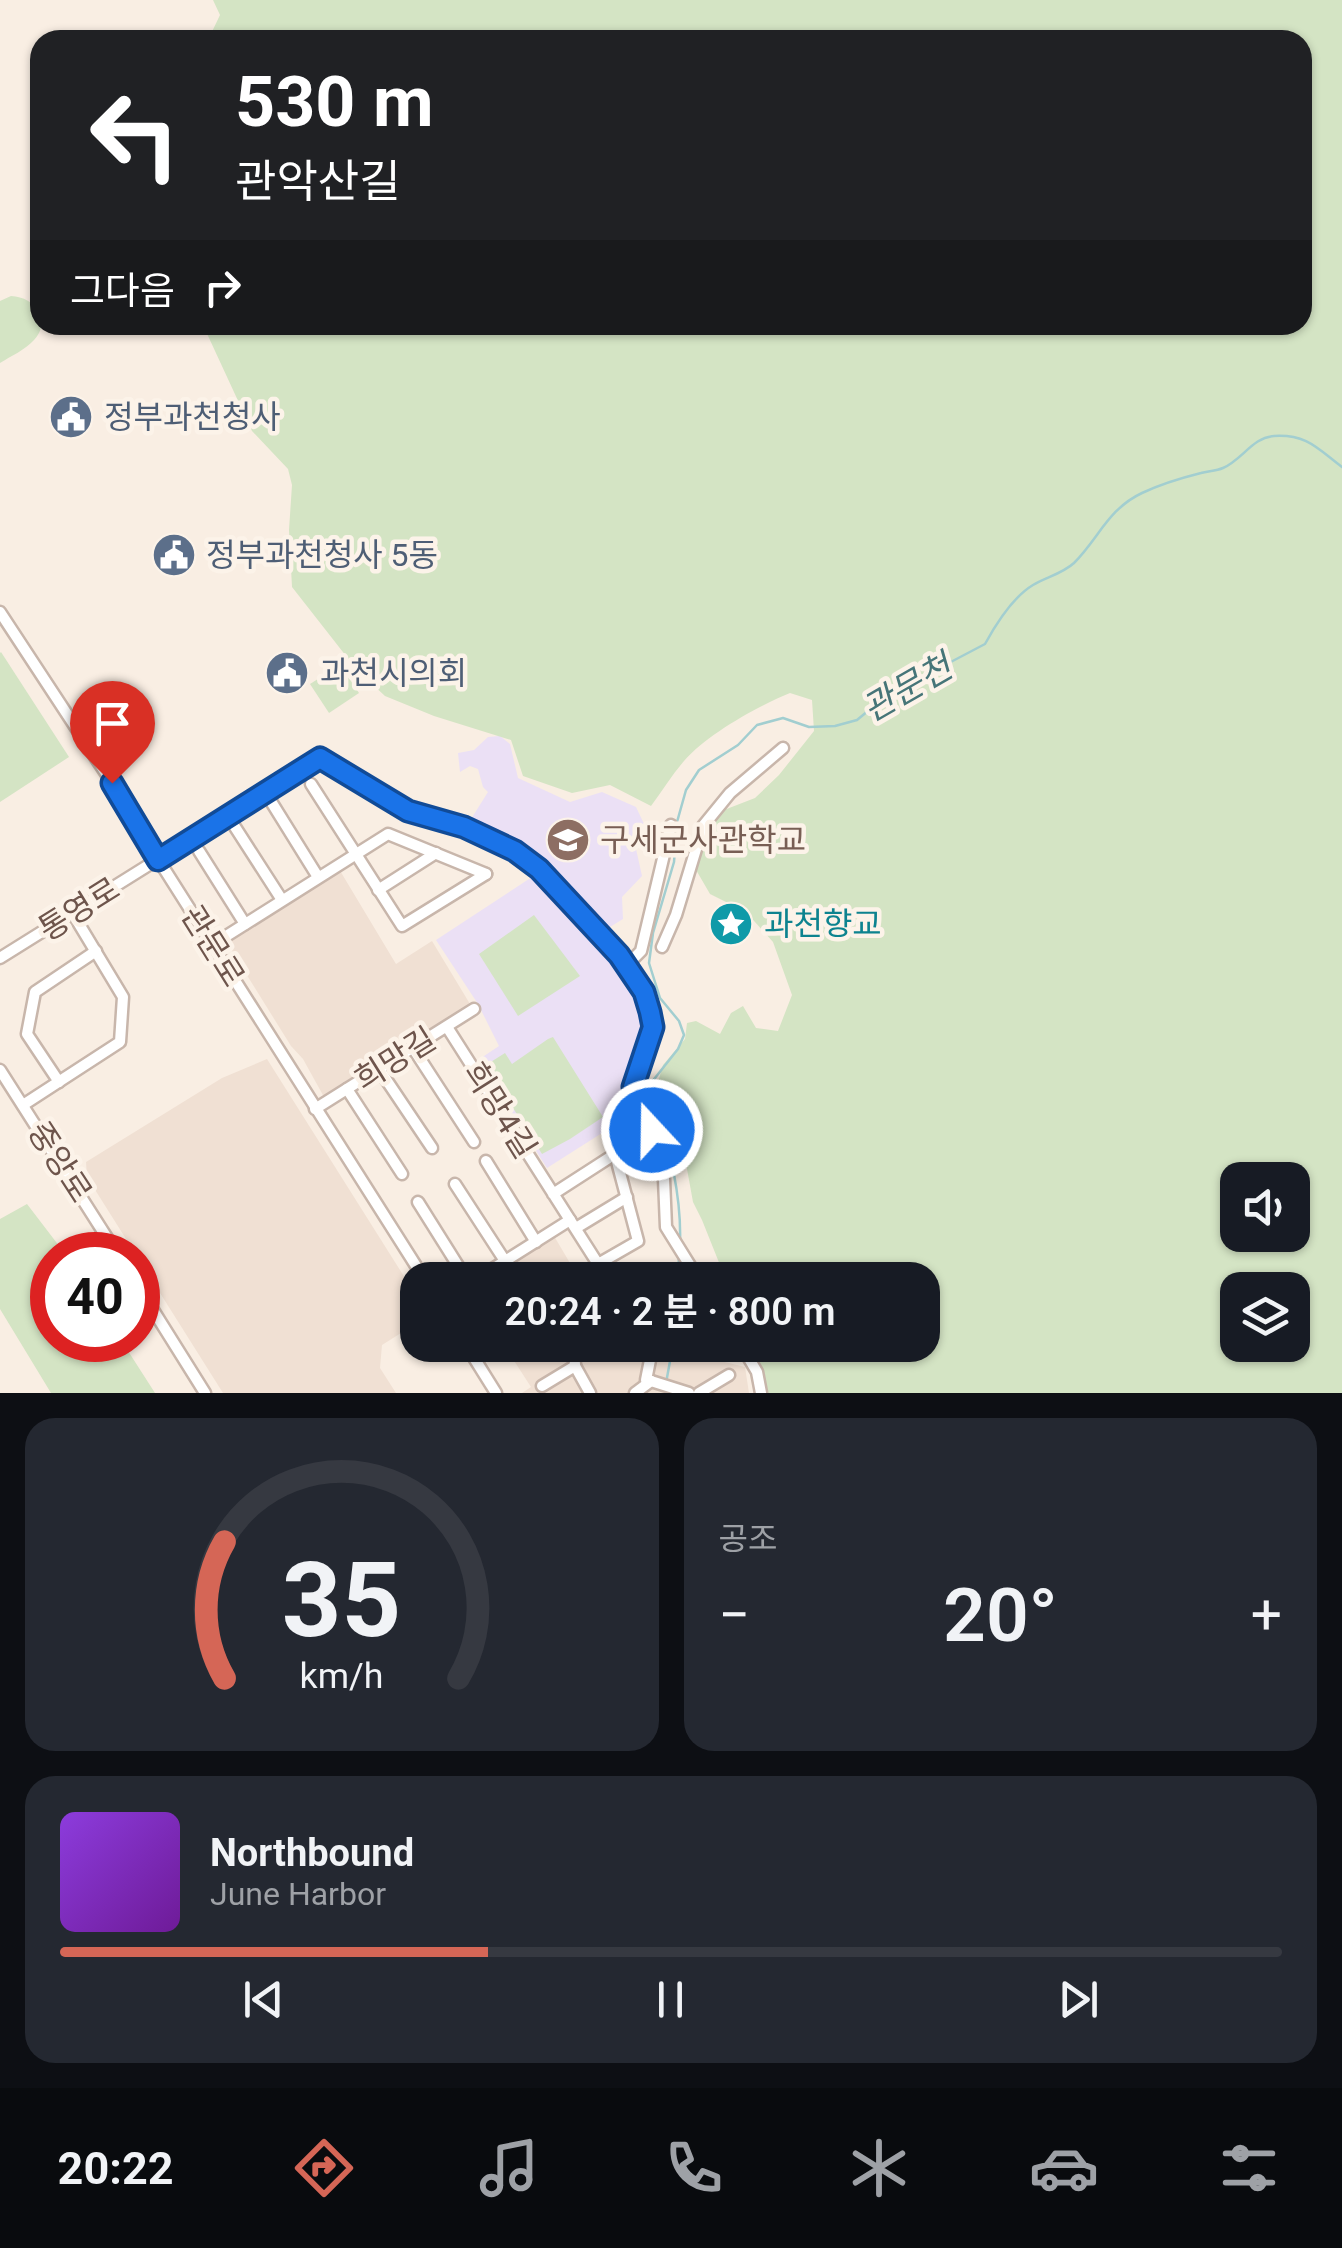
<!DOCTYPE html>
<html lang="ko">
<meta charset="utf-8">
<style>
:root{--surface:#171b24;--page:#242831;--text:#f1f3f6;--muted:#9ea1a6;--line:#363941;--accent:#d56656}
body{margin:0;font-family:Roboto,"Noto Sans KR",sans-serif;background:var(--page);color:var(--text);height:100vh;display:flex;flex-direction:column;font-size:38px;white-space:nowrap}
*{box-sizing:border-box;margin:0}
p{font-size:32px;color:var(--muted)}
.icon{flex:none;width:55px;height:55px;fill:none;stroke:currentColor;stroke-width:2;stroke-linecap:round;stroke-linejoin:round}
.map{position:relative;height:1393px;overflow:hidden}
.drawer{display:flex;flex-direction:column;gap:25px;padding:25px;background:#0d0f14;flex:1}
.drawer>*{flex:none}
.hud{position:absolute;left:30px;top:30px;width:1282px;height:305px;border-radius:30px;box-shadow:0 2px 8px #0004;background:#202124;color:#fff;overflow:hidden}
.fabs{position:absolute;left:1220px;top:1162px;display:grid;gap:20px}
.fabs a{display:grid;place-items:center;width:90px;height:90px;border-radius:20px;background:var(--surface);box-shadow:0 2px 8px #0004;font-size:50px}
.speed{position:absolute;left:30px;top:1232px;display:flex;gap:20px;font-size:50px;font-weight:700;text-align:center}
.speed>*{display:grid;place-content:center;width:130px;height:130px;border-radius:50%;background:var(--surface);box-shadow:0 2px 8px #0004;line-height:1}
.speed .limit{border:15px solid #d22;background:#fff;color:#111}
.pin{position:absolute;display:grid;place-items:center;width:85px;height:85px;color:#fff;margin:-102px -42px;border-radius:50% 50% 50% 0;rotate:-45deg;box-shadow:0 0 10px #0007}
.pin .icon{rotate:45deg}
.me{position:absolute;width:110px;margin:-55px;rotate:339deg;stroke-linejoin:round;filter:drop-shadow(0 0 8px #0008)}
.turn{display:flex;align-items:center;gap:35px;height:210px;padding:0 40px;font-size:45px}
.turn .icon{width:130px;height:130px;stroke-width:2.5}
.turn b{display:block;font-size:70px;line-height:85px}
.then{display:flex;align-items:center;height:95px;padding:0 40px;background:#0003;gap:20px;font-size:38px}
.big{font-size:75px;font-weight:600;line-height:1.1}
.drawer .widget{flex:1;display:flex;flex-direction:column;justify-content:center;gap:15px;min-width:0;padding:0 35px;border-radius:30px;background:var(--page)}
.drawer .dial{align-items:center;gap:0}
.dial svg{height:260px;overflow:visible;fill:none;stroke:var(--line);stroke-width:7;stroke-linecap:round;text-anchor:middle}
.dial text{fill:var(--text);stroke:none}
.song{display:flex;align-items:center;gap:30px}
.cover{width:120px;height:120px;border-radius:15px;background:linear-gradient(135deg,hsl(270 70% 55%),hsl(280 70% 35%))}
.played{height:10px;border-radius:5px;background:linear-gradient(90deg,var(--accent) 35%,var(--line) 35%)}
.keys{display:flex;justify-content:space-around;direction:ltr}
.heat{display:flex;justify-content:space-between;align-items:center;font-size:55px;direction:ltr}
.drawer .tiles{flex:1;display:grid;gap:25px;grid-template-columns:1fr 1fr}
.widget:last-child{grid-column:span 2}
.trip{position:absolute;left:400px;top:1262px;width:540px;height:100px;border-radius:30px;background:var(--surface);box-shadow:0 2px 8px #0004;font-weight:600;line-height:100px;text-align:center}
.tab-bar{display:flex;height:160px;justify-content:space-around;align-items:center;background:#090b0e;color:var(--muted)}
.tab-bar .icon{width:70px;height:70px}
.tab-bar .current{color:var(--accent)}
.tab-bar b{font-size:45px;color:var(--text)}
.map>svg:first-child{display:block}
</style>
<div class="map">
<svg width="1342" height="1393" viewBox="0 0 1342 1393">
<rect width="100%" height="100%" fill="#f9eee3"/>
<g fill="#f0e0d3">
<path d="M339,869L396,964L432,941L470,1004L469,1007L324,1097L303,1059L291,1046L225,940Z"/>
<path d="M267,1059L417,1297V1323L382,1345L380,1368L396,1393H223L87,1177L86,1162L222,1078Z"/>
<path d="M554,1236L580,1280H485Z"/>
<path d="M529,1345H663L664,1347L745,1367L749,1393H522L531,1387L511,1356Z"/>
</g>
<g fill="#ebe0f5">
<path d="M500,736L510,744L518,778L570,802L602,792L636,807L646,828L636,849L642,876L622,897L623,919L605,930L574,898L563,893L540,867L466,827L488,792L483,787L478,769L470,766L460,772L458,753L474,750L488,737Z"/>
<path d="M535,875L620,970L644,1013L645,1033L629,1078L635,1112L547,1168L478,1060L499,1046L478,1004L436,940Z"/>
</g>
<g fill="#d4e4c4" fill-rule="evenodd">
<path d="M213,0H1342V1393H761L750,1345H922V1280H726L702,1220L693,1202L685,1158L662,1102L658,1082L663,1065L685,1039L687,1023L696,1021L720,1034L731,1013L743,1006L756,1028L778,1031L792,995L773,942L746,912L710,894L692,863L701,832L724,810L755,798L779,775L814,731L812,700L790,693C758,706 707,734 684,761C672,775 662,791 651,806L610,785L572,793L523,776L511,740L434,716L385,696L357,670L292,587L289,530L292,485L288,469L252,431L203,325H1302V40H208L220,15ZM1238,1180H1292V1235H1238ZM1238,1290H1292V1345H1238Z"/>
<path d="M11,296C36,297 52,321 34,340C25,350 11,356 0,363V301Z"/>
<path d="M1,652L69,757L0,802V653Z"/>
<path d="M340,665L359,693L329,713L310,684Z"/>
<path d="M534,915L580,976L518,1016L479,954Z"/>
<path d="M553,1037L603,1117L570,1139L542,1154L486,1065L505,1053L512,1064L548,1039Z"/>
<path d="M27,1204L66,1255H52V1340H121L155,1393H51L0,1309V1219Z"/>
</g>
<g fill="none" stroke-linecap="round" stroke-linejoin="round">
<g stroke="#a2ced0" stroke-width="2.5">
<path d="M680,1243C682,1188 665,1135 651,1083L678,1049L684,1035L679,1021L660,998L649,963L653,933L674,862L677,822L686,790L699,770L738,745L757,725L783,718L809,727L835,726L857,720L886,696L985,644C996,624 1013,597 1033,585C1046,577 1062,574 1074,563C1099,538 1108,509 1142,493C1161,484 1181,478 1201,473C1208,471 1216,471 1223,468C1242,460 1253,437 1274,436C1307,434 1318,449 1342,467"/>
<path d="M678,1280L679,1256"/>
<path d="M666,1383L673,1345"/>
</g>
<g stroke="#c8b6ab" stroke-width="15">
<g id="minor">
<path d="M0,612L128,807L158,859L425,1280"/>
<path d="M311,784L402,926L486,874"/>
<path d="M272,803L318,877"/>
<path d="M235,827L282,900"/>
<path d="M199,851L245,924"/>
<path d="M378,890L436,853"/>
<path d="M212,945L388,834L486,874"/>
<path d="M662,947L676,915L703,826L730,793L783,748"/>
<path d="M0,958L320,758L408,811L464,827L515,851L539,869L619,955L643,992L650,1011L653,1027L633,1087L652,1130L659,1154L664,1179L666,1227L699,1280"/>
<path d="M627,965L641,951L671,825"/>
<path d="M447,1027L598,1264L638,1241L615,1154L553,1194"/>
<path d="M413,1048L474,1142"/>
<path d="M379,1069L432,1148"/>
<path d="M0,1070L118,1255"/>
<path d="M59,1082L27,1034L35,992L96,951"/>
<path d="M347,1089L402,1174"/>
<path d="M23,1105L120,1042L123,997L73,914"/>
<path d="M315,1109L474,1009"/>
<path d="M486,1161L536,1242"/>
<path d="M455,1184L505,1261"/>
<path d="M418,1202L467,1280"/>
<path d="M576,1228L627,1197"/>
<path d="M475,1280L570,1220"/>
<path d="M138,1286L205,1393"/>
<path d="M466,1345L496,1393"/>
<path d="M574,1345L575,1366L590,1393"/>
<path d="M741,1345L757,1372L761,1393"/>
<path d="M599,1353L613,1345"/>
<path d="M651,1381L646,1380L653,1345"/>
<path d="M651,1381L689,1393"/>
<path d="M542,1386L575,1366"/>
<path d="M635,1393L651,1381"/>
<path d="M699,1393L729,1375"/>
</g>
</g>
<use href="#minor" stroke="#fff" stroke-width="10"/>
</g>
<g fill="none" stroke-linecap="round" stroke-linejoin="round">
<g stroke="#114b97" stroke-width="25">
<path id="route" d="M112,783L158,860L320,758L408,811L464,827L515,851L539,869L619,955L644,992L650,1012L653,1027L633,1087L652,1130"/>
</g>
<use href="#route" stroke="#1a73e8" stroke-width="18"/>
</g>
<defs>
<g id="civic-disc" transform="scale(2.25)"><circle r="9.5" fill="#5c6f8a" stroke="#fcf3e9"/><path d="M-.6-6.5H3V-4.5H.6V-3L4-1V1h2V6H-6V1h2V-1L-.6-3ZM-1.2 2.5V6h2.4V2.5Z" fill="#fff"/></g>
<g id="university-disc" transform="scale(2.25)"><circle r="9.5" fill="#8d6e63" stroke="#fcf3e9"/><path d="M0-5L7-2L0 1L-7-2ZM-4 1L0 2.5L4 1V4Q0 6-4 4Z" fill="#fff"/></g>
<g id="sight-disc" transform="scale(2.25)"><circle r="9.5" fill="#0f9aa8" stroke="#fcf3e9"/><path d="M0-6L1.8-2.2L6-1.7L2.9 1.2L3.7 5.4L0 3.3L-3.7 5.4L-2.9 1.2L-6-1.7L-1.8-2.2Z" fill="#fff"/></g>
</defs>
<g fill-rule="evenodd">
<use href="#civic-disc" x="71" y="417"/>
<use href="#civic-disc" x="174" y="555"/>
<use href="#civic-disc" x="287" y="673"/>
<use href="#university-disc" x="568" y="840"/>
<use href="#sight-disc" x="731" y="924"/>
</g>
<g text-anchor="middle" stroke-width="9" stroke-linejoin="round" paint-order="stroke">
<g font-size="32" fill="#4e5e75" stroke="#fcf3e9" text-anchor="start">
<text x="104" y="428">정부과천청사</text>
<text x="206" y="566">정부과천청사 5동</text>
<text x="320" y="684">과천시의회</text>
</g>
<g font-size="32" fill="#785e54" stroke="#fcf3e9" text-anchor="start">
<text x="600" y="851">구세군사관학교</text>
</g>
<g font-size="32" fill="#6e554c" stroke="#fcf3e9">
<text transform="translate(79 909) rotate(-32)" y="11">통영로</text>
<text transform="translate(213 946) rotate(58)" y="11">관문로</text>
<text transform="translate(395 1059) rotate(-32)" y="11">희망길</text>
<text transform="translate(500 1110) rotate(58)" y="11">희망4길</text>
<text transform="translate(60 1162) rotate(57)" y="11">중앙로</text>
</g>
<g font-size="32" fill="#0d838f" stroke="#fcf3e9" text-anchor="start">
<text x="764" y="935">과천향교</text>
</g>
<g font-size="35" font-style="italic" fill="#467578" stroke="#fcf3e9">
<text transform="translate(907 688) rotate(-30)" y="12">관문천</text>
</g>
</g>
</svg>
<div class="fabs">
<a><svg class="icon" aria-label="sound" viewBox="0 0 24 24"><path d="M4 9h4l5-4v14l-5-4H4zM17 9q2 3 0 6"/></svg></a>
<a><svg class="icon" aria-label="layers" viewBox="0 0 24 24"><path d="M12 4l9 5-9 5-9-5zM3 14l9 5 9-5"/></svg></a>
</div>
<div class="speed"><div class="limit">40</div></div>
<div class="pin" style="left:112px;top:783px;background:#d93025"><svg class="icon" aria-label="arrive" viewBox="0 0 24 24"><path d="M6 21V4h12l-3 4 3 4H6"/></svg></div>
<svg class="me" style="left:652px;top:1130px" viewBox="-20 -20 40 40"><circle r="17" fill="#1a73e8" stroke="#fff" stroke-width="3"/><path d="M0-11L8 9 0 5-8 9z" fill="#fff"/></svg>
<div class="trip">20:24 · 2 분 · 800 m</div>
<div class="hud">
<div class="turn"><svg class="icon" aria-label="left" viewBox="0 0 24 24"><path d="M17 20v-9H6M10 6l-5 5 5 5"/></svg><div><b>530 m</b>관악산길</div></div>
<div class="then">그다음<svg class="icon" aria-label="right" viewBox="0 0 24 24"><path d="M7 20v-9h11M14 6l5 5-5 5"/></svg></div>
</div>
</div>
<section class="drawer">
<div class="tiles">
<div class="widget dial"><svg viewBox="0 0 100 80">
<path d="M14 69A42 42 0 1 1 86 69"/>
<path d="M14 69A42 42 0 0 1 14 27" stroke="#d56656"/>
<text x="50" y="56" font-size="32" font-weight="700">35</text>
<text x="50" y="72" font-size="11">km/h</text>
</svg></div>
<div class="widget"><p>공조</p>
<div class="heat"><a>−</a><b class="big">20°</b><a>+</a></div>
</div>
<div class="widget">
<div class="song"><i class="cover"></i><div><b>Northbound</b><p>June Harbor</p></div></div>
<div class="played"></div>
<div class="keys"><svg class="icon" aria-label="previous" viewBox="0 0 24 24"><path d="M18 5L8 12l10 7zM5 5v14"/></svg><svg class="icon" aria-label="pause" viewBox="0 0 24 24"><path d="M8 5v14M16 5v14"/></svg><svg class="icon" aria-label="next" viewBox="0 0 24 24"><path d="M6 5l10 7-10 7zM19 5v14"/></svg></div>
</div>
</div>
</section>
<nav class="tab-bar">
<b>20:22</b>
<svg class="icon current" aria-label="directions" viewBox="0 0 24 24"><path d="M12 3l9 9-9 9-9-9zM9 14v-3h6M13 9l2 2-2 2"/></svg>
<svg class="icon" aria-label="music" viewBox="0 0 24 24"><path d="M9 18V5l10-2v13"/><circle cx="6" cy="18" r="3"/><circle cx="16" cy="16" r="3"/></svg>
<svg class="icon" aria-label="phone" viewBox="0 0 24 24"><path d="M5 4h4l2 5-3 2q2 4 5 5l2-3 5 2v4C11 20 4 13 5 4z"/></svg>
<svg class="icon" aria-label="climate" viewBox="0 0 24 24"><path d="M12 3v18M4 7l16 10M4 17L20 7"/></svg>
<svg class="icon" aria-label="car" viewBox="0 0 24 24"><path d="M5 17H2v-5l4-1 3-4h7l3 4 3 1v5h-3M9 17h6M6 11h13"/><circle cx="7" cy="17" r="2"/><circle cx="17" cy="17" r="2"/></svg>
<svg class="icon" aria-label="filters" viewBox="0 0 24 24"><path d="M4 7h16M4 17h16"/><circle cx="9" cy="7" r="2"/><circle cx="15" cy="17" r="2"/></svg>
</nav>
